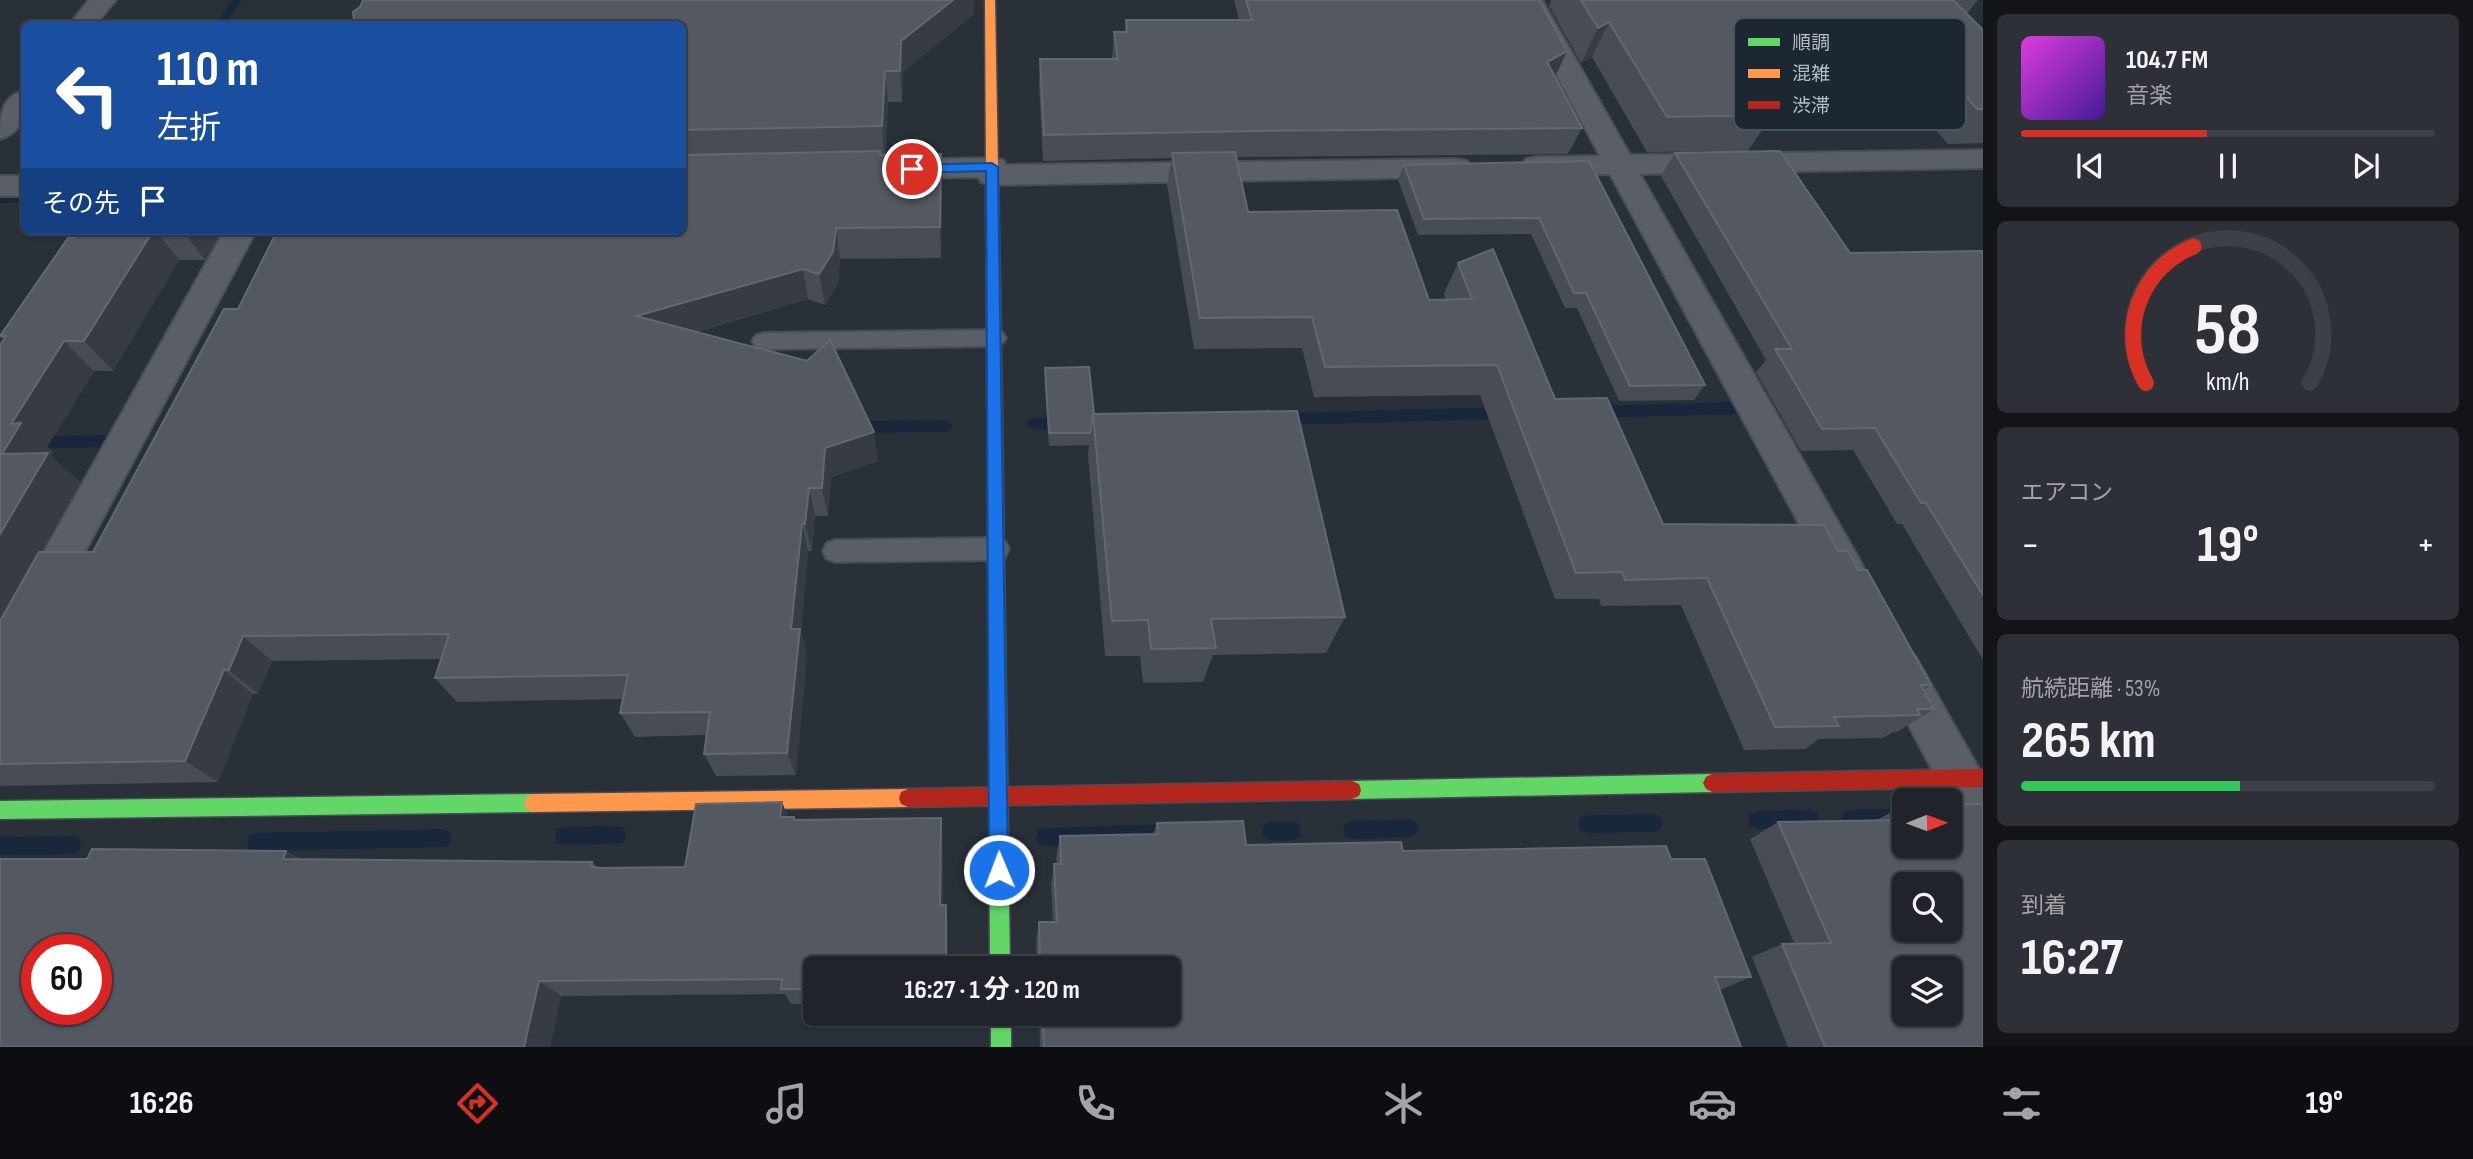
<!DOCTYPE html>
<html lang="ja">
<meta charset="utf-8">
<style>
:root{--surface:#20242a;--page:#2d3036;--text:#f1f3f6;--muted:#a2a4a8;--line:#3d4147;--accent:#d93025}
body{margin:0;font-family:"Sofia Sans Condensed","Noto Sans JP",sans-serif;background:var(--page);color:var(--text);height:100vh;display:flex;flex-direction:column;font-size:26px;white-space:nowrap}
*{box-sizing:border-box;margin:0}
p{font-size:23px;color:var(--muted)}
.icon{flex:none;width:38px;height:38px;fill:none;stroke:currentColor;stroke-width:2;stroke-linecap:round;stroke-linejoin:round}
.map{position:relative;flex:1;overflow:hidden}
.side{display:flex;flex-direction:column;gap:14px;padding:14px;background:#121417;width:490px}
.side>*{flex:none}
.banner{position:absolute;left:21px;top:21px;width:665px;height:214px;border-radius:10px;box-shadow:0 2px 5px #0004,0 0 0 2px var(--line);background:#1a4fa0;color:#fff;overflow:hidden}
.needle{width:46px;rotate:89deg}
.controls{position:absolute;left:1892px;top:788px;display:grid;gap:14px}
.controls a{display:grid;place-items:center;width:70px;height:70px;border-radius:10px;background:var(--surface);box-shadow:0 2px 5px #0004,0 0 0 2px var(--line);font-size:35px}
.speed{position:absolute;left:21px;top:934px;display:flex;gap:14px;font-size:35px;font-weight:700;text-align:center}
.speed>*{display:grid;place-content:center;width:91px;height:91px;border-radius:50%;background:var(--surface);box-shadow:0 2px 5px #0004,0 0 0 2px var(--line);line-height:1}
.speed .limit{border:10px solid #d22;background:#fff;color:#111}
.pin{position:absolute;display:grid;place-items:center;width:60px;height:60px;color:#fff;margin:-30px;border:4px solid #fff;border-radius:50%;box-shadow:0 2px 7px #0007}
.me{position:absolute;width:77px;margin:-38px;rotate:359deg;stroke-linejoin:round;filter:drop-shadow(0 0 5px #0008)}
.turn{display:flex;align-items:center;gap:24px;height:147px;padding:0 21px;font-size:32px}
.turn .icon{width:91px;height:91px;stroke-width:2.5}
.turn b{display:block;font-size:49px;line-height:60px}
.then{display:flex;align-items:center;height:66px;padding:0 21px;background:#0003;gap:14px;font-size:26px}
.big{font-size:52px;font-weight:700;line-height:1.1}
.side .widget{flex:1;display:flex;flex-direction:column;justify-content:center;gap:10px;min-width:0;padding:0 24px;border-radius:10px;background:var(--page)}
.side .dial{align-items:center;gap:0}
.dial svg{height:182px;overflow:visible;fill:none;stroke:var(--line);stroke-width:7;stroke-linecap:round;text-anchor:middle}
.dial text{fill:var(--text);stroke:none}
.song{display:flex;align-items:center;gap:21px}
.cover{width:84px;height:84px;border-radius:10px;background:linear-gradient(135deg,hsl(300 70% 55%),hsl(260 70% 35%))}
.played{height:7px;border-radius:4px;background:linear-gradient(90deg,var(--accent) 45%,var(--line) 45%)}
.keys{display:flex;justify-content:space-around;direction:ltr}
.heat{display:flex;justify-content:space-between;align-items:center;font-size:38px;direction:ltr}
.charge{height:10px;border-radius:5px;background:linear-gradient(90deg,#34c759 53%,var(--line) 0)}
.trip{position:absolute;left:803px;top:956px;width:378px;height:70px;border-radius:10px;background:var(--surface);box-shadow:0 2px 5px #0004,0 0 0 2px var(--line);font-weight:700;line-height:70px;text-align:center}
.tabs{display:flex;height:112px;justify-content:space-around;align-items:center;background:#0d0e11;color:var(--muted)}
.tabs .icon{width:49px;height:49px}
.tabs .selected{color:var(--accent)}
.tabs b{font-size:32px;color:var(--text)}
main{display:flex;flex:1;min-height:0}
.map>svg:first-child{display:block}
</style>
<main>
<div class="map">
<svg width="1983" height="1047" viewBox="0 0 1983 1047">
<rect width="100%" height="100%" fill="#2a3038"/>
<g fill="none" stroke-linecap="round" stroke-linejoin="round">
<g fill="#19273c" fill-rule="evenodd">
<path d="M232,0H242L226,24H216Z"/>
<path d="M24,194V202L0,203V195Z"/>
<path d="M1735,402L1742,408L1735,414L1594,418L1587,412L1594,406Z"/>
<path d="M1509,407L1516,413L1509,419L1279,425L1272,419L1279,413Z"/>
<path d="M1068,417L1075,423C1067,432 1033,433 1025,424L1032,418Z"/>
<path d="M946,420L953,426L946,432L850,433L843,427L850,421Z"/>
<path d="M104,435L111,441L104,447L0,449V437Z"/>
<path d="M1904,808V826L1850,828L1843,825L1841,819L1843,813L1850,810Z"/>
<path d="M1810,810L1817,813L1819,819L1817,825L1810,828L1757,829L1750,826L1748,820L1750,814L1757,811Z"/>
<path d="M1654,814L1661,817L1663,823L1661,829L1654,832L1587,833L1580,830L1578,824L1580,818L1587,815Z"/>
<path d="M1409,819L1416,822L1418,828L1416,834L1409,837L1352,839L1345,837L1343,830L1345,823L1352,821Z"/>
<path d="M1271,822H1292L1299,824L1301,831L1299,838C1288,842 1275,842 1264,838L1262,831L1264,824Z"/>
<path d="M1174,824L1181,826L1183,833L1181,840L1174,842L1045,846L1038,844L1036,837L1038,830L1045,828Z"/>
<path d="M617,826L624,828L626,835L624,842L617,844L564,845L557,843L555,836L557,829L564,827Z"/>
<path d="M442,829L449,831L451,838L449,845L442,847L256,851L249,849L247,842L249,835L256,833Z"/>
<path d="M72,836L79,838L81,845L79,852L72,854L0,855V837Z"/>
</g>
<g stroke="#484c55" stroke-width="4">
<g id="lane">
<path d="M994,330L1002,332L1006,338L1002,344L994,346L764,349L756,347L752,341L756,335L764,333Z"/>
<path d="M996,538L1005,541L1009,549L1005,557L996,560L836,562L827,559L823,551L827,543L836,540Z"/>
</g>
</g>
<g stroke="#484c55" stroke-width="4">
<g id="street">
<path d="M89,0H116L96,24H70Z"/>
<path d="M1516,0H1542L1630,155L1983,150V168L1640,174L1859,559L1865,571L1859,583L1845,588L1831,583L1610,174L1537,175L1526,173L1522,166L1526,159L1537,157L1600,156Z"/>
<path d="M24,91C26,111 23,133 0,139C0,118 0,97 24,91Z"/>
<path d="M992,158L1003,160L1006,165L1456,159L1467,161L1471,168L1467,175L1456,177L992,185L981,182L978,177L891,178L880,176L876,169L880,162L891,160Z"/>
<rect x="0" y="176" width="24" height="20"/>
<path d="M224,231H256L15,683L0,689V630Z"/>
<path d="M1900,650L1915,656L1983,776V842L1967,836L1879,669L1885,656Z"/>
</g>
</g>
<g stroke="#484c55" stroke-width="3">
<g id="fast">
<path d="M996,547L1002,549L1004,554L1010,968H990L988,554L990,549Z"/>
<path d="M1712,774L1718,777L1721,783L1718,789L1712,792L1352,799L1345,796L1343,790L1345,784L1352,781Z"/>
<path d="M533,794L540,797L542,803L540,809L533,812L0,819V801Z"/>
<rect x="991" y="1013" width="20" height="34"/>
</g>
</g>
<g stroke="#484c55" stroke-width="3">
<g id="slow">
<path d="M985,0H995L1001,342L994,347L987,342Z"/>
<path d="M908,789L915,792L917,798L915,804L908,807L533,812L526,809L524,803L526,797L533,794Z"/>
</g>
</g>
<g stroke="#484c55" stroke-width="3">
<g id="jam">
<path d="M994,337L1001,342L1004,554L1002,559H990L988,554L987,342Z"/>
<path d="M1983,769V787L1712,792L1706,789L1703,783L1706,777L1712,774Z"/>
<path d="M1352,781L1359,784L1361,790L1359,796L1352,799L908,807L901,804L899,798L901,792L908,789Z"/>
</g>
</g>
<use href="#lane" fill="#5a5e66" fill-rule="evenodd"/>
<use href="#street" fill="#5a5e66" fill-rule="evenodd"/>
<use href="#fast" fill="#63d668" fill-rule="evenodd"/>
<use href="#slow" fill="#ff974d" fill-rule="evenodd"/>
<use href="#jam" fill="#b3261e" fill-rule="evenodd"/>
</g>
<g fill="#474c55">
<path d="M363,0H974V14L903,72L902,102H888L885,155L942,185L941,258L840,259L838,283L825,305L808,299L697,332L878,461L831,477L828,516H815L812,551H808L801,631L807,654L796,775L716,776L704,754L707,735L635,737L620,713L623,699L457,702L435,678L441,659L272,661L258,694H253L218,782L0,786V345L4,340L0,336L79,231H222L205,260H179L113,371H94L47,447L53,452L51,456L80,482L41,552H93L238,309L682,231V24L354,19Z"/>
<path d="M1234,0H1539L1567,51L1555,77L1582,128L1568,154L1236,157L1248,212L1429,300H1446L1444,293L1458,263L1555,399L1663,524L1838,551L1858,570L1931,685L1924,690L1934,709L1897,732H1893L1883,738L1819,739L1805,749L1744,750L1681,605L1601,606L1599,599H1555L1480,395L1314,397L1302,348L1194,349L1167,185L1172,158L1043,161L1039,85L1040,59H1112L1114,32H1125L1126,20H1239Z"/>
<path d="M1551,0H1978L1967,14L1983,30V143L1948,144L1916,107L1767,109L1772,115L1748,151L1647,152L1592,57L1581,63L1549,6Z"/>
<path d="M1675,153L1850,253L1983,251V660L1902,524H1897L1853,450L1801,451L1756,372L1766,360L1661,176Z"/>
<path d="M1589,161L1705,385L1694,400L1619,401L1577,308H1565L1531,234L1418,235L1398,180L1404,165Z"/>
<path d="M1045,368L1094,414L1345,617L1326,653L1213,655L1203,682L1143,683L1140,656H1105L1088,455L1089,445L1049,446L1045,381Z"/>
<path d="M1904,805V845L1983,1047H1788L1752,957L1782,944L1794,943L1750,839L1778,822L1875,821Z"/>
<path d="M788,817H794L795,820L943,839V905L948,923V968H816V1004H791L785,994L561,996L550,1047H0L87,859L286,851L300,859L592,862L598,868L685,867Z"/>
<path d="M1157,823L1246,845L1403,851L1671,859L1751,977L1720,990L1741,1047H1040L1039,1013H1169V968H1037L1036,941L1039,922H1053L1051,885L1054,864H1057L1056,858L1060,836L1153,834Z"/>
</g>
<g fill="#373c44">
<path d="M953,0H974V14L903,72L902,102L900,71L901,41Z"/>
<path d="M1609,22L1592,57L1581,63L1598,28Z"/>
<path d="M1567,51L1555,77L1547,62Z"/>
<path d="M885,71L888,102L884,157L882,126Z"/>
<path d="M941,154L942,185L941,258L940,227Z"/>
<path d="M836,228L840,259L838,283L825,305L819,274Z"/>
<path d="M153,231H156L179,260L113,371L84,341Z"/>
<path d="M183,231H222L205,260Z"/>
<path d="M803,269L808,299L647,346L636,316Z"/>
<path d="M64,341L94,371L47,447L53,452L51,456L80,482L0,625V534L2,454L11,424Z"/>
<path d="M874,432L878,461L831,477L828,516L822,488L825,448Z"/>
<path d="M809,488L815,516L812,551L805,524Z"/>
<path d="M802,524L808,551L801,631L807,654L796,775L787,753L791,629Z"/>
<path d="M243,636L272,661L258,694L229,670Z"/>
<path d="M224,670L253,694L218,782L185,761Z"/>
<path d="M782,802L791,824L780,817Z"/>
<path d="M941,818L943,839V923L940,905Z"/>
<path d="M286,851L318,871L283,859Z"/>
<path d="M946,905L948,923V968L946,955Z"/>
<path d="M539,981L561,996L550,1047H524Z"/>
</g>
<g fill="#535861" stroke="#626872" stroke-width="2" fill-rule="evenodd">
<path d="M363,0H953L901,41L900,71H885L882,126L682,130V24H347V23L354,19L353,12L360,7Z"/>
<path d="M1246,0H1539L1567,51L1547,62L1582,128L1255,131L1044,135L1040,59H1118L1114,32H1127L1126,20H1252Z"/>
<path d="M1581,0H1953L1983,30V109H1977L1943,71L1743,74L1772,115L1667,117L1609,22L1598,28Z"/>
<path d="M880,151V155L941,154L940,227L836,228L833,252L819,274L803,269L636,316L807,361L830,340L874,432L825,448L822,488H809L805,524H802L791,629H800L787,753L704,754L710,712L620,713L628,675L435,678L449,634L243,636L229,670H224L185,761L0,764V621L39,552H93L224,309H238L277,231H682V155Z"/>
<path d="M1780,151L1850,253L1983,251V595L1926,503H1921L1875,428L1822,429L1775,349H1792L1675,153Z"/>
<path d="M1235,152L1248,212L1397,210L1429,300L1472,299L1458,263L1493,249L1555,399L1607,398L1663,524L1824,525L1838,551H1848L1858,570H1867L1931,685H1921L1934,709H1917L1920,715L1834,717L1839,726L1775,727L1707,578L1625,580L1622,572L1576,573L1497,365L1325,367L1312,317L1200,318L1172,153Z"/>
<path d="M1589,161L1705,385L1630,386L1586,293H1574L1539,218L1424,219L1404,165Z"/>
<path d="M79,231H153L84,341H64L11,424L21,423L2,454L48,453L0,534V345L6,336H0L68,238H74Z"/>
<path d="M1089,367L1094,414H1093L1090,433H1049L1045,368Z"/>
<path d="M1297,411L1345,617L1211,619L1216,648L1151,649L1148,620L1112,621L1093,414Z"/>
<path d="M782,802L780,817H794V820L941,818L940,905H946V955L922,956V968H816V989H781L782,979L539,981L524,1047H0V859H87L92,849L286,851L283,859L592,862L591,866L598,868L685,867L696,804ZM37,950H96V1010H37Z"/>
<path d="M1983,804V1047H1825L1782,944L1831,943L1778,822L1904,820V845H1950V805ZM1904,884H1950V929H1904ZM1904,968H1950V1013H1904Z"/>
<path d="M1243,821L1246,845L1401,842L1403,851L1666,846L1671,859H1705L1751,977H1715L1741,1047H1044L1042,1013H1169V968H1040L1039,922H1057L1054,864H1061L1060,836L1158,834L1157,823Z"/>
</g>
<path fill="#1a73e8" stroke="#114b97" stroke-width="2" d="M992,163L998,167L1008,870L1005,877L999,880L992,877L989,870L986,171L912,173L906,169L912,165Z"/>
<rect x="1734" y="18" width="232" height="112" rx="10" fill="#1d2633" stroke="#4a5360" stroke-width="2"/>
<rect x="1748" y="38" width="32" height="8" fill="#63d668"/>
<rect x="1748" y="69" width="32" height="9" fill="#ff974d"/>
<rect x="1748" y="101" width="32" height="8" fill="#b3261e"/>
<g font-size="19" fill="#b4bcc9">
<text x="1792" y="49">順調</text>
<text x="1792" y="80">混雑</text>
<text x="1792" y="112">渋滞</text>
</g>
</svg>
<div class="controls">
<a><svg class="needle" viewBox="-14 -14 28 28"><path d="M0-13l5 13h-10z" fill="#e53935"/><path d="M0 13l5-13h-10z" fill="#a2a4a8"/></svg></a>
<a><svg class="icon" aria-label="search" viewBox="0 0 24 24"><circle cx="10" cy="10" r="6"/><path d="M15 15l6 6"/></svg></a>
<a><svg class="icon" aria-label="layers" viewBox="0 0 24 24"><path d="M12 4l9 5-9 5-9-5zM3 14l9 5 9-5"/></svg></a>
</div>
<div class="speed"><div class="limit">60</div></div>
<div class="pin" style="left:912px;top:169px;background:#d93025"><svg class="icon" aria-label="arrive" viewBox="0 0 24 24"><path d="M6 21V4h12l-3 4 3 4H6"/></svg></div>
<svg class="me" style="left:999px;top:870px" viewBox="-20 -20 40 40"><circle r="17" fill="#1a73e8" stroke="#fff" stroke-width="3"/><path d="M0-11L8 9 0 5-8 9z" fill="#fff"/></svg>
<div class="trip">16:27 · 1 分 · 120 m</div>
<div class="banner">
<div class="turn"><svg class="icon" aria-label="left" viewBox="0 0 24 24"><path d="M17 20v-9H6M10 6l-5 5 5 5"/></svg><div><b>110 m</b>左折</div></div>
<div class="then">その先<svg class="icon" aria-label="arrive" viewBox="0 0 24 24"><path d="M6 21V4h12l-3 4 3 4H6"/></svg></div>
</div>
</div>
<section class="side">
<div class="widget">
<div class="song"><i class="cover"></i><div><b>104.7 FM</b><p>音楽</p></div></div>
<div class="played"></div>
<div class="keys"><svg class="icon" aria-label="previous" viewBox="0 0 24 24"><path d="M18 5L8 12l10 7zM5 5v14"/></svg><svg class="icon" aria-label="pause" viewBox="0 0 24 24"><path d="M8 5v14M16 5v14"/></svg><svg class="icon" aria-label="next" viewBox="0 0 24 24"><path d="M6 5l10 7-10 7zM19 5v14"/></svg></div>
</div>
<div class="widget dial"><svg viewBox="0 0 100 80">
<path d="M14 69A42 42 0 1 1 86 69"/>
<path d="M14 69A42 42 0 0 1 35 9" stroke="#d93025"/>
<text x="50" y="56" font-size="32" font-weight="700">58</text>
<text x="50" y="72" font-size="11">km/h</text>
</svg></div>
<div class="widget"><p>エアコン</p>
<div class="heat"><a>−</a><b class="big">19°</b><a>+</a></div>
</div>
<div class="widget"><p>航続距離 · 53%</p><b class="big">265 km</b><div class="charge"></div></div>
<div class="widget"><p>到着</p><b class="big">16:27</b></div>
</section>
</main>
<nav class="tabs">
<b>16:26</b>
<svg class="icon selected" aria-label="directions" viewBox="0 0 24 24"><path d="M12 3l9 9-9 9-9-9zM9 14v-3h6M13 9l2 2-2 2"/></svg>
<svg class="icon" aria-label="music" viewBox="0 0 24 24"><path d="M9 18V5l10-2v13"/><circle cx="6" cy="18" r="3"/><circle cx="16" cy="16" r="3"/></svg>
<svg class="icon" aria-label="phone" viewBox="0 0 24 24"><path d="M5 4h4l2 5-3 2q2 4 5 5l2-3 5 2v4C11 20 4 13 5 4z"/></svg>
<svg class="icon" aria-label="climate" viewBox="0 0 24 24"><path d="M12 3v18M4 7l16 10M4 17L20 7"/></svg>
<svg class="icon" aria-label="car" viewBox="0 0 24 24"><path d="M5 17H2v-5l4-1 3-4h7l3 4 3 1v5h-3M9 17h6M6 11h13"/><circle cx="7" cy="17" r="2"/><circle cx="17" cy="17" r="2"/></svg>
<svg class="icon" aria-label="filters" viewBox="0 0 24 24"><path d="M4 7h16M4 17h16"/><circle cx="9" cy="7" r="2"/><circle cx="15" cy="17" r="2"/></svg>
<b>19°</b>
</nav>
